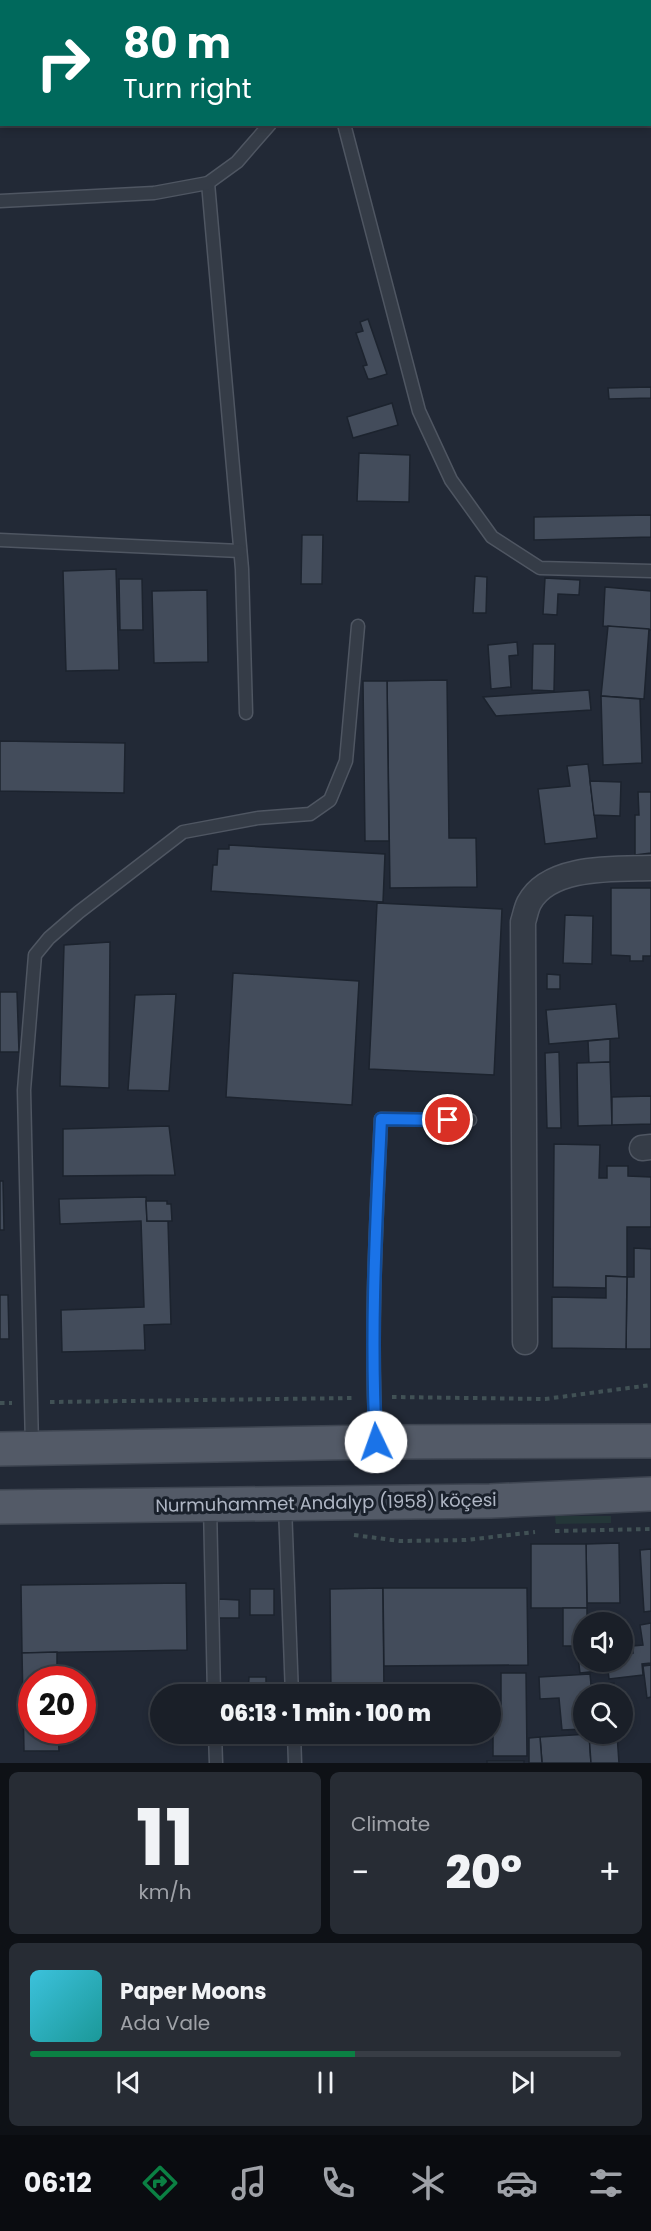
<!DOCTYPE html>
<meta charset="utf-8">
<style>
:root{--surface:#1a1f28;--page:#272c34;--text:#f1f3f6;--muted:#9fa2a8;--line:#383d45;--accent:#0b8043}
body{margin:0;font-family:Poppins,sans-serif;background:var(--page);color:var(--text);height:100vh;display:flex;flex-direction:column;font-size:22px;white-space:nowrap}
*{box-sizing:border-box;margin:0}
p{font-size:20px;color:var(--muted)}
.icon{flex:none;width:33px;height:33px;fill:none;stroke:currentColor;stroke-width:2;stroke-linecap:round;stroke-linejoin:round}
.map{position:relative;height:1763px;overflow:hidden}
.drawer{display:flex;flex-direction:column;gap:9px;padding:9px;background:#0e1116;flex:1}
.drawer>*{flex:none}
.banner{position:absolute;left:0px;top:0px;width:651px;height:126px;box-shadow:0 3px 9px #0003,0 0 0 2px var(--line);background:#00695c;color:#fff;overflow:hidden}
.tools{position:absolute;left:573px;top:1612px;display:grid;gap:12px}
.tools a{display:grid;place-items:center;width:60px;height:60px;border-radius:50%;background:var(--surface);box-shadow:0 3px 9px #0003,0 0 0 2px var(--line);font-size:30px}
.speed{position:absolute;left:18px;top:1666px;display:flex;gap:12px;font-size:30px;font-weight:700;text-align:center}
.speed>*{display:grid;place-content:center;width:78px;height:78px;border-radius:50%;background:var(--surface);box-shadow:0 3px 9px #0003,0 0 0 2px var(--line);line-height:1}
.speed .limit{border:9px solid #d22;background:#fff;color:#111}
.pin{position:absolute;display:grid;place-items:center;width:51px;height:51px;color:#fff;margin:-26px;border:3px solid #fff;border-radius:50%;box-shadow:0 2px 6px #0007}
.me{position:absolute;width:66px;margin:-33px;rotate:357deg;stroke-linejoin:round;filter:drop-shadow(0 0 4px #0008)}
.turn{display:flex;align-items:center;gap:21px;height:126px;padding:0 24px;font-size:27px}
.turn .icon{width:78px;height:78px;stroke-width:2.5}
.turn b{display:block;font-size:42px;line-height:51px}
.big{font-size:45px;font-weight:800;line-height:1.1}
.drawer .card{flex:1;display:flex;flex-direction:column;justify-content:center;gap:9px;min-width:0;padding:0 21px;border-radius:9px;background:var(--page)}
.drawer .dial{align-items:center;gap:0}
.dial b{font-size:78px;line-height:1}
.song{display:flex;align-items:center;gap:18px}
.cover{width:72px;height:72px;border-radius:9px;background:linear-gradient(135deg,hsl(190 70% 55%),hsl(180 70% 35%))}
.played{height:6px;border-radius:3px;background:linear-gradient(90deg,var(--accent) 55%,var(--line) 55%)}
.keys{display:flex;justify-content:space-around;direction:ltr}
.heat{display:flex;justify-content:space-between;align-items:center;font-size:33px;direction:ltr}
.drawer .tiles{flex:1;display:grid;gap:9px;grid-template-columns:1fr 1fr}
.card:last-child{grid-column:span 2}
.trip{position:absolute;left:150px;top:1684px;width:351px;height:60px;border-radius:30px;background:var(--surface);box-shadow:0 3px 9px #0003,0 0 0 2px var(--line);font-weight:800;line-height:60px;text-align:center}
.menu{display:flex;height:96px;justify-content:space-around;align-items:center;background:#0a0c10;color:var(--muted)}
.menu .icon{width:42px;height:42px}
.menu .current{color:var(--accent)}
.menu b{font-size:27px;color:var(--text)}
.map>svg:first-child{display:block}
</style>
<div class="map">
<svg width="651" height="1763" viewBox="0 0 651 1763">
<rect width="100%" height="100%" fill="#222936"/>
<path fill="#243638" d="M555,1516H611V1523L556,1524Z"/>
<g fill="#434c5b" stroke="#1c232e" stroke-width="1.5">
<path d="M368,319L387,374L371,379H368L363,366L367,365L356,333L363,331L360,322Z"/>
<path d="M651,387V398L609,399L608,388Z"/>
<path d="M392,403L398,425L353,438L347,417Z"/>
<path d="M359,453L410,455L409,502L357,501Z"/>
<path d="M651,515V537L534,540V517Z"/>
<path d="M302,535H323L322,584H301Z"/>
<path d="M116,569L119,670L66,671L63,571Z"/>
<path d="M475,576L487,577L486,613H473Z"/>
<path d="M545,578L580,580L579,595L558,594L557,615L543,614Z"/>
<path d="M119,579H142L143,630H120Z"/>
<path d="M605,587L651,591V630L603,626Z"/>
<path d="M207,590L208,662L154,663L152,591Z"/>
<path d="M608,626L649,629L644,699L601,696Z"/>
<path d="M517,642L518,655L509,656L511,687L491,689L488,645Z"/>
<path d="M533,644H555L554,691L532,690Z"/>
<path d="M447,680L449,838H476L477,887L390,888L387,681Z"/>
<path d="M363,681H387L389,841H365Z"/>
<path d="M589,690L591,710L496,716L483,697Z"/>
<path d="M601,696L640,699L642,763L603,765Z"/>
<path d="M0,741L125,743L124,793L0,791Z"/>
<path d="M588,764L597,838L545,844L538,789L570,786L567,766Z"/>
<path d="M590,781L621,782L620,816L594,815Z"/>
<path d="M638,792H651V853L635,855V815H639Z"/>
<path d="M229,845L385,854L383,902L211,891L213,865H217L218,849H229Z"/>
<path d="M611,888H651V956H643V961H630V956L611,955Z"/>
<path d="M377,903L502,909L494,1075L369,1069Z"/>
<path d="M565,915L593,916L592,964L563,963Z"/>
<path d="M110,942L109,1088L60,1086L64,945Z"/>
<path d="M233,973L359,981L352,1105L226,1097Z"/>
<path d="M547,974L560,975V989H547Z"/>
<path d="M0,992H17L19,1052H0Z"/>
<path d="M176,994L169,1091L128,1090L135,995Z"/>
<path d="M616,1004L619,1038L549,1044L546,1010Z"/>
<path d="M610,1039V1062L589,1063L588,1041Z"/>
<path d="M559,1052L561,1128H547L545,1053Z"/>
<path d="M610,1062L612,1125L578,1126L577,1063Z"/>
<path d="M651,1096V1124L612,1125V1097Z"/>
<path d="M169,1126L175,1175L63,1176V1129Z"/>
<path d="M554,1144L600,1145L599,1178H607V1166H628V1176L651,1177V1227H627V1277L606,1276V1288L553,1287Z"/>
<path d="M0,1181H3L4,1230H0Z"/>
<path d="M146,1197L147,1221H168L171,1324L144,1325L145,1350L62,1352L61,1310L144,1307L141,1221L60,1224L59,1199Z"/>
<path d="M146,1201H167V1204H171L172,1221H147Z"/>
<path d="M634,1248L651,1249V1349H626L627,1277H634Z"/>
<path d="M606,1276L627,1277L626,1349L552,1348V1297L606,1298Z"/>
<path d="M0,1295H8L9,1339H0Z"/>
<path d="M619,1543L620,1603H587L586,1544Z"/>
<path d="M531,1544H586L587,1608H531Z"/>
<path d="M651,1549V1611L644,1612L640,1550Z"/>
<path d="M186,1583L187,1650L22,1653L21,1585Z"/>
<path d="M383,1588L384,1695H331L330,1589Z"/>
<path d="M383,1588H527L528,1665L384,1666Z"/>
<rect x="250" y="1589" width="24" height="26"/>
<path d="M219,1599L239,1600V1618H219Z"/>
<path d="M563,1608H587V1623H584V1646H563Z"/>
<path d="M651,1623V1663L642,1664L643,1675L609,1679L608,1670L580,1673L578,1657L584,1656V1662H622V1654L633,1653L632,1646L643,1645L640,1625Z"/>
<path d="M57,1652V1680H32V1731H58L59,1751H24L22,1653Z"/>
<path d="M651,1665V1697L647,1698L643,1666Z"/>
<path d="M501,1673H526L527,1756H493V1705H501Z"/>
<path d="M590,1674L592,1695H584V1729L562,1730L559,1698L540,1699L539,1677Z"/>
<path d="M249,1677H266V1695H248Z"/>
<path d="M614,1683V1695H592L591,1684Z"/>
<path d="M589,1734L591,1763H542L540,1737Z"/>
<path d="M589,1734H617L619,1763H591Z"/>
<path d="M540,1737L542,1763H529V1738Z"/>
<rect x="487" y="1761" width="37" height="2"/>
</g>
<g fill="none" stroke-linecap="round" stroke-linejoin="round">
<g stroke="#4f5662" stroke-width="15">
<g id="service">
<path d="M350,2V0"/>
<path d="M344,124L419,411L451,480L492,537L540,568L651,571"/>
<path d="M208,183L242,569L246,713"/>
<path d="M0,201L154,193L208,183L237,162L270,124"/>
<path d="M0,540L240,551"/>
<path d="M376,1441C370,1333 376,1226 381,1119L470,1120"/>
<path d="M32,1447L24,1090L35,955L49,938L79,912L183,832L258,818L310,814L330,800L346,761L358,626"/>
<path d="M210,1505L214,1695"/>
<path d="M285,1506L292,1695"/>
<path d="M215,1734L216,1763"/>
<path d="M294,1734L295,1763"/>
</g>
</g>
<g stroke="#4f5662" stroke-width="27">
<g id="minor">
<path d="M642,1148L651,1147"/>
<path d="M525,1342L523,922C525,916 526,909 529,903C549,865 615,869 651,868"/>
</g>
</g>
<g stroke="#3e4551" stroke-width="36">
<g id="primary">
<path d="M0,1449L376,1442L651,1441"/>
<path d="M0,1507L490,1501L651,1494"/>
</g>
</g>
<g stroke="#415155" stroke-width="4" stroke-dasharray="4.5 4.5" stroke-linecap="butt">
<path d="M392,1397L545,1399L651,1385"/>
<path d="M50,1402L354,1398"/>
<path d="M0,1403H12"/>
<path d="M555,1531L651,1529"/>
<path d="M354,1535L400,1541L466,1540L535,1532"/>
</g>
<use href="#service" stroke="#353c47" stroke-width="12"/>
<use href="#minor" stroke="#353c47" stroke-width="24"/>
<use href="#primary" stroke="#535a67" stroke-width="33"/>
</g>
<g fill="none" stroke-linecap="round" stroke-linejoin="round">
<g stroke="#114b97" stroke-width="15">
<path id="route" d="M376,1442C370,1334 376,1226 381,1119L448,1120"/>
</g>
<use href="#route" stroke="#1a73e8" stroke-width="10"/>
</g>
<g text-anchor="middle" stroke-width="6" stroke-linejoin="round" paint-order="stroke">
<g font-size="18" fill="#afb6c4" stroke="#1a212c">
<text transform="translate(326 1503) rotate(-1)" y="6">Nurmuhammet Andalyp (1958) köçesi</text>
</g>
</g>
</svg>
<div class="tools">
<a><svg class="icon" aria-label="sound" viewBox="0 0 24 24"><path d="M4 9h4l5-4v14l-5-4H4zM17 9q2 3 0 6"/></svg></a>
<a><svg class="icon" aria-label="search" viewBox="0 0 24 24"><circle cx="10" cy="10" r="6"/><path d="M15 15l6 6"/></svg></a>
</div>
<div class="speed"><div class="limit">20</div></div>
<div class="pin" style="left:448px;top:1120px;background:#d93025"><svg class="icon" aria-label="arrive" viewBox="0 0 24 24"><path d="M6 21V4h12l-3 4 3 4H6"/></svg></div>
<svg class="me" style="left:376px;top:1442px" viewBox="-20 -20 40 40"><circle r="19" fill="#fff"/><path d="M0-13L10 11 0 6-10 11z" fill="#1a73e8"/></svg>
<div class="trip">06:13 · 1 min · 100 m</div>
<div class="banner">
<div class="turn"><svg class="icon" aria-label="right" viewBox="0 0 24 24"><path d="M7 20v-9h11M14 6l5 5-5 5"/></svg><div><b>80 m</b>Turn right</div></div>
</div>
</div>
<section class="drawer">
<div class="tiles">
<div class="card dial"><b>11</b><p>km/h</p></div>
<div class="card"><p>Climate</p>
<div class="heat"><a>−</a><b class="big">20°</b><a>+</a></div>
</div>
<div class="card">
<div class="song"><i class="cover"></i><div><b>Paper Moons</b><p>Ada Vale</p></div></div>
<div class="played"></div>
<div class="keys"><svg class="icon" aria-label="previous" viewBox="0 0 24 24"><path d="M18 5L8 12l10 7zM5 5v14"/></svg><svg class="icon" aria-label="pause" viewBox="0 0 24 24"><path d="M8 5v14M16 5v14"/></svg><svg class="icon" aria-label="next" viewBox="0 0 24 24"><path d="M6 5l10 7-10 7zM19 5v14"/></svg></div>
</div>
</div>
</section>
<nav class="menu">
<b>06:12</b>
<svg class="icon current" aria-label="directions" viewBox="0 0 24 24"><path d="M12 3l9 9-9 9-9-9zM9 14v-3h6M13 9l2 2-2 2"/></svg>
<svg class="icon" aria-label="music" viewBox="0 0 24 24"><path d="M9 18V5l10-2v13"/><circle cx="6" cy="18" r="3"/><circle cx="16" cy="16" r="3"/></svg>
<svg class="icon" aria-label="phone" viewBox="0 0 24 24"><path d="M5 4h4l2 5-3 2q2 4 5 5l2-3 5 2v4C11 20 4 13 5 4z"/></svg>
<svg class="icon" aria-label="climate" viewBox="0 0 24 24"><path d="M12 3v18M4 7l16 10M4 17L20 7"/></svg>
<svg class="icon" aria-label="car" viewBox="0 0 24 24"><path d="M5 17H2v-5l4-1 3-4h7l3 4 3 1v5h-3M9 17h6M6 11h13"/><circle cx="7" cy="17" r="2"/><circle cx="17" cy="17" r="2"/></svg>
<svg class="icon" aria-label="filters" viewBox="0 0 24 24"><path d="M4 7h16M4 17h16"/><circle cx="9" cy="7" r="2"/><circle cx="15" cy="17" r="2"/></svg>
</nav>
